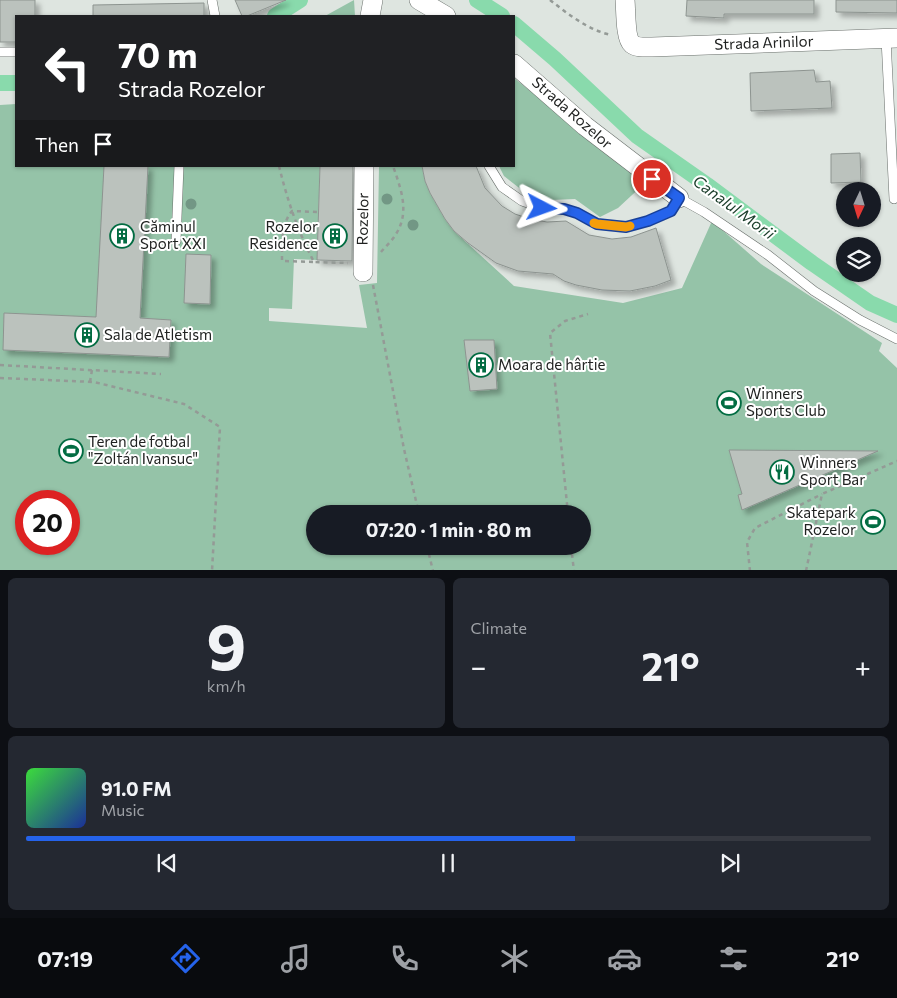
<!DOCTYPE html>
<meta charset="utf-8">
<style>
:root{--surface:#171b24;--page:#242831;--text:#f1f3f6;--muted:#9ea1a6;--line:#363941;--accent:#2563eb}
body{margin:0;font-family:Commissioner,sans-serif;background:var(--page);color:var(--text);height:100vh;display:flex;flex-direction:column;font-size:19px;white-space:nowrap}
*{box-sizing:border-box;margin:0}
p{font-size:16px;color:var(--muted)}
.icon{flex:none;width:28px;height:28px;fill:none;stroke:currentColor;stroke-width:2;stroke-linecap:round;stroke-linejoin:round}
.map{position:relative;height:570px;overflow:hidden}
.sheet{display:flex;flex-direction:column;gap:8px;padding:8px;background:#0d0f14;flex:1}
.sheet>*{flex:none}
.hud{position:absolute;left:15px;top:15px;width:500px;height:152px;border-radius:0px;box-shadow:0 1px 4px #0004;background:#202124;color:#fff;overflow:hidden}
.needle{width:32px;rotate:184deg}
.tools{position:absolute;left:836px;top:182px;display:grid;gap:10px}
.tools a{display:grid;place-items:center;width:45px;height:45px;border-radius:50%;background:var(--surface);box-shadow:0 1px 4px #0004;font-size:25px}
.speed{position:absolute;left:15px;top:490px;display:flex;gap:10px;font-size:25px;font-weight:700;text-align:center}
.speed>*{display:grid;place-content:center;width:65px;height:65px;border-radius:50%;background:var(--surface);box-shadow:0 1px 4px #0004;line-height:1}
.speed .limit{border:8px solid #d22;background:#fff;color:#111}
.pin{position:absolute;display:grid;place-items:center;width:42px;height:42px;color:#fff;margin:-21px;border:2px solid #fff;border-radius:50%;box-shadow:0 1px 5px #0007}
.me{position:absolute;width:55px;margin:-28px;rotate:94deg;stroke-linejoin:round;filter:drop-shadow(0 0 4px #0008)}
.turn{display:flex;align-items:center;gap:18px;height:105px;padding:0 20px;font-size:22px}
.turn .icon{width:65px;height:65px;stroke-width:2.5}
.turn b{display:block;font-size:35px;line-height:42px}
.then{display:flex;align-items:center;height:48px;padding:0 20px;background:#0003;gap:10px;font-size:19px}
.big{font-size:38px;font-weight:700;line-height:1.1}
.sheet .tile{flex:1;display:flex;flex-direction:column;justify-content:center;gap:8px;min-width:0;padding:0 18px;border-radius:8px;background:var(--page)}
.sheet .dial{align-items:center;gap:0}
.dial b{font-size:65px;line-height:1}
.song{display:flex;align-items:center;gap:15px}
.cover{width:60px;height:60px;border-radius:8px;background:linear-gradient(135deg,hsl(120 70% 55%),hsl(230 70% 35%))}
.played{height:5px;border-radius:2px;background:linear-gradient(90deg,var(--accent) 65%,var(--line) 65%)}
.keys{display:flex;justify-content:space-around;direction:ltr}
.heat{display:flex;justify-content:space-between;align-items:center;font-size:28px;direction:ltr}
.sheet .tiles{flex:1;display:grid;gap:8px;grid-template-columns:1fr 1fr}
.tile:last-child{grid-column:span 2}
.trip{position:absolute;left:306px;top:505px;width:285px;height:50px;border-radius:25px;background:var(--surface);box-shadow:0 1px 4px #0004;font-weight:700;line-height:50px;text-align:center}
.tab-bar{display:flex;height:80px;justify-content:space-around;align-items:center;background:#090b0e;color:var(--muted)}
.tab-bar .icon{width:35px;height:35px}
.tab-bar .active{color:var(--accent)}
.tab-bar b{font-size:22px;color:var(--text)}
.map>svg:first-child{display:block}
</style>
<div class="map">
<svg width="897" height="571" viewBox="0 0 897 571">
<defs>
<filter id="shadow"><feDropShadow dx="4.5" dy="4.5" stdDeviation="2.5" flood-color="#0004"/></filter>
</defs>
<rect width="100%" height="100%" fill="#dee5e0"/>
<g fill="#95c3a8" fill-rule="evenodd">
<path d="M354,0L355,16H325Z"/>
<path d="M514,78L645,183L618,208L600,217L575,199L550,200L527,194L504,176L499,166H514Z"/>
<path d="M16,104V166H320L317,260L294,259L292,309L269,308V321L367,328L359,285L377,283L379,166H422L425,181L430,193L445,219L454,231L514,286L623,303L682,288L712,221L761,264L882,343L879,351L897,368V570L0,571V105ZM26,501H69V544H26ZM315,514H582V546H315Z"/>
</g>
<g fill="none" stroke-linecap="round" stroke-linejoin="round">
<g stroke="#89daac" stroke-width="16">
<path d="M477,0L502,16"/>
<path d="M275,16L300,0"/>
<path d="M514,24L555,59L637,136L707,185L812,263L870,303L897,315"/>
<path d="M0,83H16"/>
</g>
</g>
<g fill="#bbc2bd" stroke="#8d9490" filter="url(#shadow)">
<path d="M0,0H35V16H16V42H0Z"/>
<path d="M235,0H286L247,16H242Z"/>
<path d="M687,0H814V14H724V18L686,16Z"/>
<path d="M836,0H897V13L836,12Z"/>
<path d="M204,3V16H93V5Z"/>
<path d="M814,70L816,82L830,81L832,108L751,111L750,73Z"/>
<path d="M860,153L861,182L831,183V154Z"/>
<path d="M104,166H148L140,318L171,320L169,357L3,350L4,313L96,317Z"/>
<path d="M320,166H353L352,261L317,260Z"/>
<path d="M422,166H476L485,188L502,206L515,214L530,219L547,222L566,221L589,235L612,239L631,237L656,228L671,280L655,286L630,291L602,290L576,285L564,281L553,274L518,271L496,263L468,243L454,231L445,219L430,193L425,181Z"/>
<path d="M186,254L211,255L210,304L184,303Z"/>
<path d="M464,340H494L497,389L470,391Z"/>
<path d="M729,450L878,451L742,510L738,495L742,494Z"/>
</g>
<g fill="none" stroke-linecap="round" stroke-linejoin="round">
<g stroke="#696f6b" stroke-width="10">
<g id="lane">
<path d="M212,0L215,16"/>
<path d="M886,39L894,199"/>
<path d="M0,52H16"/>
<path d="M489,166L502,187L522,201L542,208L564,209L577,213L597,224L625,227L648,221L671,211L679,198L704,212L768,255L814,291L860,320L897,339"/>
<path d="M176,241L179,166"/>
</g>
</g>
<g stroke="#696f6b" stroke-width="20">
<g id="street">
<path d="M419,0L446,16"/>
<path d="M625,0C626,9 625,38 632,44C637,48 646,47 652,47L897,38"/>
<path d="M370,16L373,0"/>
<path d="M514,64L585,126L679,198"/>
<path d="M363,272L364,166"/>
</g>
</g>
<g stroke="#949a96" stroke-width="2.5" stroke-dasharray="4 4" stroke-linecap="butt">
<path d="M550,0C568,14 588,30 611,35"/>
<path d="M279,166C287,199 298,232 314,262L348,263"/>
<path d="M381,252C386,246 392,241 396,234C410,212 401,189 393,166"/>
<path d="M313,262L282,261C282,244 281,224 292,211L318,212"/>
<path d="M373,285L404,449L419,514"/>
<path d="M0,365L161,374"/>
<path d="M0,378L94,382L184,404L220,427L212,571"/>
<path d="M90,382L92,370"/>
<path d="M568,514L550,333L565,321L588,314"/>
<path d="M427,546L433,571"/>
<path d="M571,546L574,571"/>
<path d="M750,571L747,542L755,528L822,494"/>
<path d="M806,571L822,494L897,461"/>
</g>
<use href="#lane" stroke="#fff" stroke-width="9"/>
<use href="#street" stroke="#fff" stroke-width="19"/>
</g>
<g fill="#729785">
<circle cx="387" cy="199" r="5.5"/>
<circle cx="191" cy="204" r="5.5"/>
<circle cx="413" cy="225" r="5.5"/>
</g>
<g fill="none" stroke-linecap="round" stroke-linejoin="round">
<g stroke="#184099" stroke-width="12">
<path id="route" d="M542,208L564,209L577,213L597,224L626,227L648,221L671,211L679,198L652,179"/>
</g>
<use href="#route" stroke="#2563eb" stroke-width="9"/>
<path stroke="#f59e0b" stroke-width="9" d="M594,223L597,224L626,227L630,226"/>
</g>
<defs>
<g id="building-ring" transform="scale(1.25)"><circle r="9.5" fill="#fff" stroke="#026c42" stroke-width="1.5"/><path d="M-4-6H4V6H1V3H-1V6H-4ZM-2.5-4.3h1.7v1.8h-1.7ZM.8-4.3h1.7v1.8H.8ZM-2.5-1h1.7V.8h-1.7ZM.8-1h1.7V.8H.8Z" fill="#026c42"/></g>
<g id="stadium-ring" transform="scale(1.25)"><circle r="9.5" fill="#fff" stroke="#026c42" stroke-width="1.5"/><path d="M0-5a6.5 5 0 1 0 0 10a6.5 5 0 1 0 0-10ZM-3.5-1.8h7v3.6h-7Z" fill="#026c42"/></g>
<g id="restaurant-ring" transform="scale(1.25)"><circle r="9.5" fill="#fff" stroke="#026c42" stroke-width="1.5"/><path d="M-5-6h1v4h1v-4h1v4h1v-4h1v5L-1.5 .5V6h-2V.5L-5-1ZM5-6V6H3V1.5H1.5Q1.5-4 5-6Z" fill="#026c42"/></g>
</defs>
<g fill-rule="evenodd">
<use href="#building-ring" x="122" y="236"/>
<use href="#building-ring" x="335" y="236"/>
<use href="#building-ring" x="87" y="335"/>
<use href="#building-ring" x="481" y="365"/>
<use href="#stadium-ring" x="729" y="403"/>
<use href="#stadium-ring" x="71" y="451"/>
<use href="#restaurant-ring" x="782" y="472"/>
<use href="#stadium-ring" x="873" y="522"/>
</g>
<g text-anchor="middle" stroke-width="4" stroke-linejoin="round" paint-order="stroke">
<g font-size="15" fill="#202221" stroke="#fff">
<text transform="translate(764 43) rotate(-2)" y="5">Strada Arinilor</text>
<text transform="translate(572 113) rotate(41)" y="5">Strada Rozelor</text>
<text transform="translate(363 219) rotate(-89)" y="5">Rozelor</text>
</g>
<g font-size="15" fill="#202221" stroke="#fff" text-anchor="start">
<text x="140" y="232">Căminul<tspan x="140" dy="17">Sport XXI</tspan></text>
<text x="318" y="232" text-anchor="end">Rozelor<tspan x="318" dy="17">Residence</tspan></text>
<text x="104" y="340">Sala de Atletism</text>
<text x="498" y="370">Moara de hârtie</text>
<text x="746" y="399">Winners<tspan x="746" dy="17">Sports Club</tspan></text>
<text x="88" y="447">Teren de fotbal<tspan x="88" dy="17">"Zoltán Ivansuc"</tspan></text>
<text x="800" y="468">Winners<tspan x="800" dy="17">Sport Bar</tspan></text>
<text x="856" y="518" text-anchor="end">Skatepark<tspan x="856" dy="17">Rozelor</tspan></text>
</g>
<g font-size="16" font-style="italic" fill="#1a3d2a" stroke="#fff">
<text transform="translate(734 207) rotate(36)" y="6">Canalul Morii</text>
</g>
</g>
</svg>
<div class="tools">
<a><svg class="needle" viewBox="-14 -14 28 28"><path d="M0-13l5 13h-10z" fill="#e53935"/><path d="M0 13l5-13h-10z" fill="#9ea1a6"/></svg></a>
<a><svg class="icon" aria-label="layers" viewBox="0 0 24 24"><path d="M12 4l9 5-9 5-9-5zM3 14l9 5 9-5"/></svg></a>
</div>
<div class="speed"><div class="limit">20</div></div>
<div class="pin" style="left:652px;top:179px;background:#d93025"><svg class="icon" aria-label="arrive" viewBox="0 0 24 24"><path d="M6 21V4h12l-3 4 3 4H6"/></svg></div>
<svg class="me" style="left:542px;top:208px" viewBox="-20 -20 40 40"><path d="M0-17L14 15 0 8-14 15z" fill="#2563eb" stroke="#fff" stroke-width="4"/></svg>
<div class="trip">07:20 · 1 min · 80 m</div>
<div class="hud">
<div class="turn"><svg class="icon" aria-label="left" viewBox="0 0 24 24"><path d="M17 20v-9H6M10 6l-5 5 5 5"/></svg><div><b>70 m</b>Strada Rozelor</div></div>
<div class="then">Then<svg class="icon" aria-label="arrive" viewBox="0 0 24 24"><path d="M6 21V4h12l-3 4 3 4H6"/></svg></div>
</div>
</div>
<section class="sheet">
<div class="tiles">
<div class="tile dial"><b>9</b><p>km/h</p></div>
<div class="tile"><p>Climate</p>
<div class="heat"><a>−</a><b class="big">21°</b><a>+</a></div>
</div>
<div class="tile">
<div class="song"><i class="cover"></i><div><b>91.0 FM</b><p>Music</p></div></div>
<div class="played"></div>
<div class="keys"><svg class="icon" aria-label="previous" viewBox="0 0 24 24"><path d="M18 5L8 12l10 7zM5 5v14"/></svg><svg class="icon" aria-label="pause" viewBox="0 0 24 24"><path d="M8 5v14M16 5v14"/></svg><svg class="icon" aria-label="next" viewBox="0 0 24 24"><path d="M6 5l10 7-10 7zM19 5v14"/></svg></div>
</div>
</div>
</section>
<nav class="tab-bar">
<b>07:19</b>
<svg class="icon active" aria-label="directions" viewBox="0 0 24 24"><path d="M12 3l9 9-9 9-9-9zM9 14v-3h6M13 9l2 2-2 2"/></svg>
<svg class="icon" aria-label="music" viewBox="0 0 24 24"><path d="M9 18V5l10-2v13"/><circle cx="6" cy="18" r="3"/><circle cx="16" cy="16" r="3"/></svg>
<svg class="icon" aria-label="phone" viewBox="0 0 24 24"><path d="M5 4h4l2 5-3 2q2 4 5 5l2-3 5 2v4C11 20 4 13 5 4z"/></svg>
<svg class="icon" aria-label="climate" viewBox="0 0 24 24"><path d="M12 3v18M4 7l16 10M4 17L20 7"/></svg>
<svg class="icon" aria-label="car" viewBox="0 0 24 24"><path d="M5 17H2v-5l4-1 3-4h7l3 4 3 1v5h-3M9 17h6M6 11h13"/><circle cx="7" cy="17" r="2"/><circle cx="17" cy="17" r="2"/></svg>
<svg class="icon" aria-label="filters" viewBox="0 0 24 24"><path d="M4 7h16M4 17h16"/><circle cx="9" cy="7" r="2"/><circle cx="15" cy="17" r="2"/></svg>
<b>21°</b>
</nav>
